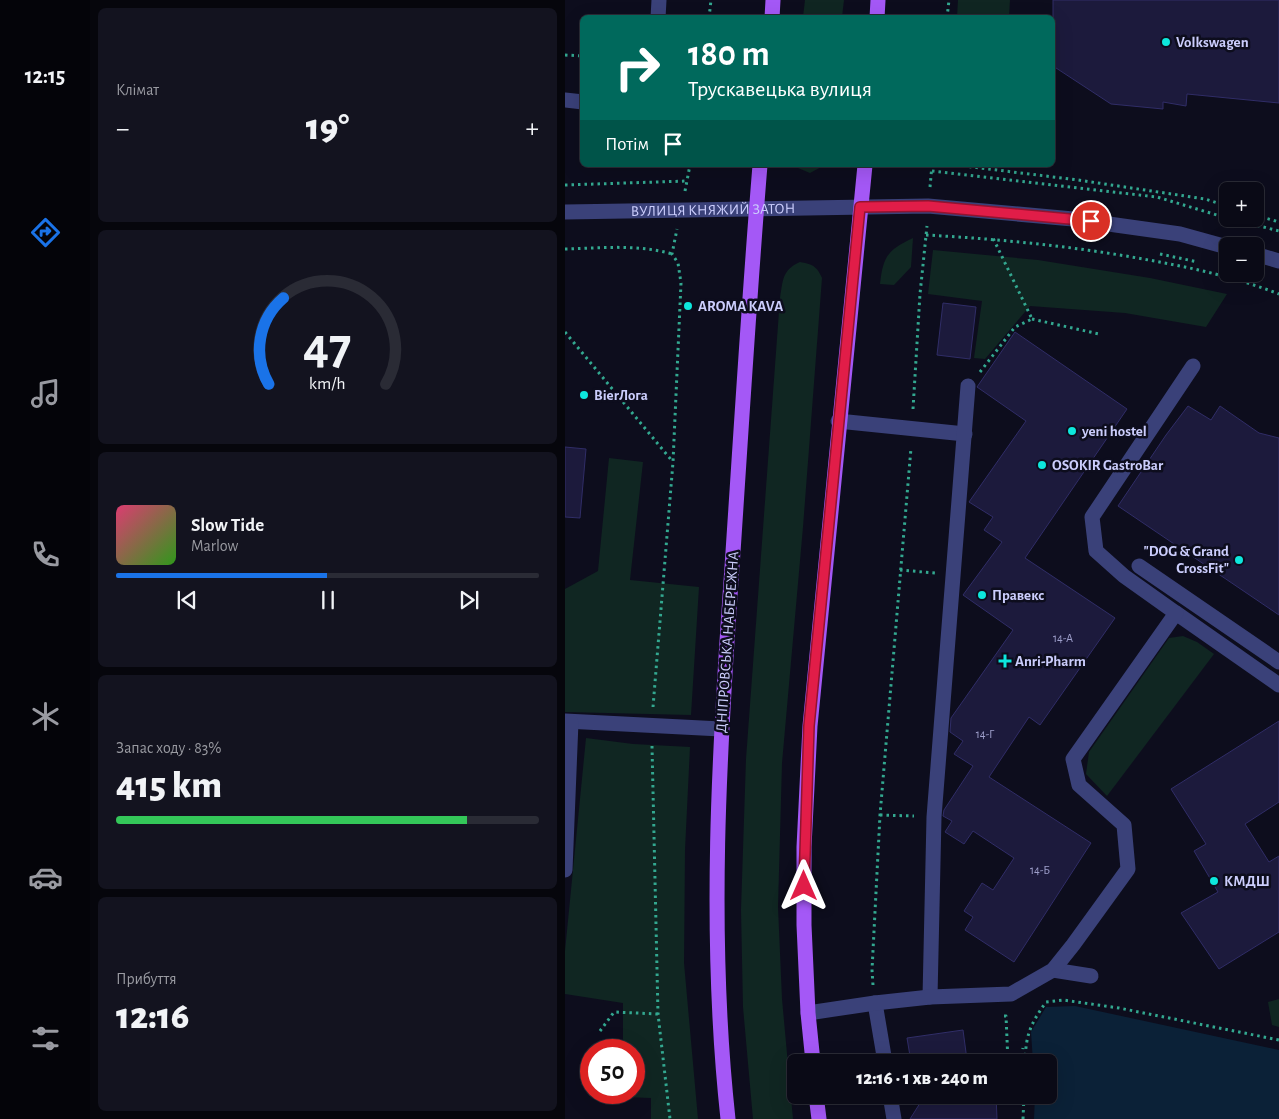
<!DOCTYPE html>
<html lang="uk">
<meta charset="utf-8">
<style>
:root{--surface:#0a0a16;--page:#13131f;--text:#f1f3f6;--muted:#999aa1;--line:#2a2b35;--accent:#1a73e8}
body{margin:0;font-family:"Alegreya Sans",sans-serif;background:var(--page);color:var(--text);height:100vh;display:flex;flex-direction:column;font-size:19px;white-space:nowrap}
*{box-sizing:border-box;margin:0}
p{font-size:16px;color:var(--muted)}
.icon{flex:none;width:28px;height:28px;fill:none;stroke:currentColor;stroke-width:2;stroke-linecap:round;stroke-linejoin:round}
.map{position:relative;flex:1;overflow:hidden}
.side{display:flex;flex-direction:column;gap:8px;padding:8px;background:#06060c;width:475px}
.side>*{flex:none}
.top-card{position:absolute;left:15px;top:15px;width:475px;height:152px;border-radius:8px;box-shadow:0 5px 20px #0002,0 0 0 1px var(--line);background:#00695c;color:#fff;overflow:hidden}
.tools{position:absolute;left:654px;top:182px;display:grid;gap:10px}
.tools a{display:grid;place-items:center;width:45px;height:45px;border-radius:8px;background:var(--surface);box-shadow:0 5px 20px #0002,0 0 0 1px var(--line);font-size:25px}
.speed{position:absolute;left:15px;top:1039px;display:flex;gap:10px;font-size:25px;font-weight:700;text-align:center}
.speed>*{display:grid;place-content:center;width:65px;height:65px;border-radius:50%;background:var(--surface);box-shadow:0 5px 20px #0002,0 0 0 1px var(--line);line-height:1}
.speed .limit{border:8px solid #d22;background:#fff;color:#111}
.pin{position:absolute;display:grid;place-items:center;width:42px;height:42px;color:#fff;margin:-21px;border:2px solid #fff;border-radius:50%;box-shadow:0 1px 5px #0007}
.me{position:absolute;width:55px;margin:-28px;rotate:0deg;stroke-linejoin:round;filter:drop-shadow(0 0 4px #0008)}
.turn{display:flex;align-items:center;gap:18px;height:105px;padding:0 25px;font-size:22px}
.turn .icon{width:65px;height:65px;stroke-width:2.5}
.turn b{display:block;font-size:35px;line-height:42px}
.then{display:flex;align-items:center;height:48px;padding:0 25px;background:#0003;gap:10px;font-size:19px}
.big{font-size:38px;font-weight:800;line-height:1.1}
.side .card{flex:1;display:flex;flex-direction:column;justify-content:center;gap:8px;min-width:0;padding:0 18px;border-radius:8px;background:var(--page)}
.side .dial{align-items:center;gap:0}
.dial svg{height:130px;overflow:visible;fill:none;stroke:var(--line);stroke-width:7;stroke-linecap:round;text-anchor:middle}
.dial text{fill:var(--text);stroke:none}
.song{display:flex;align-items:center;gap:15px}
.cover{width:60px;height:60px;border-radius:8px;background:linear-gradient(135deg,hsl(340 70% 55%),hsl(110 70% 35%))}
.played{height:5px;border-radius:2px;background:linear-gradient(90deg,var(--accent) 50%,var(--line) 50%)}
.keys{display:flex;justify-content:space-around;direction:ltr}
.heat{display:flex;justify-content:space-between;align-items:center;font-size:28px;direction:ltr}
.charge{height:8px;border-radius:4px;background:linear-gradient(90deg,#34c759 83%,var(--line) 0)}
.trip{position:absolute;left:222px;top:1054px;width:270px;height:50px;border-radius:8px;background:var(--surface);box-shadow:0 5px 20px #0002,0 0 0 1px var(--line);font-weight:800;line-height:50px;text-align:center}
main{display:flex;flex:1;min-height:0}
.tabs{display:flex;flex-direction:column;width:90px;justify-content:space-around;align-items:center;background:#040409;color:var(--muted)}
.tabs .icon{width:35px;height:35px}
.tabs .active{color:var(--accent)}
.tabs b{font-size:22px;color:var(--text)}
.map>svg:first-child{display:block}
</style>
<main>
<nav class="tabs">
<b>12:15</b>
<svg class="icon active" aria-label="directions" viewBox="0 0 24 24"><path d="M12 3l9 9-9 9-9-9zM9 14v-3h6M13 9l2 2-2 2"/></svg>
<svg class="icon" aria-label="music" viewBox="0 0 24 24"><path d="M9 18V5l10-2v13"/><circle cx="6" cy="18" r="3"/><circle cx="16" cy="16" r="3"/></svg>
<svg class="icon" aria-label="phone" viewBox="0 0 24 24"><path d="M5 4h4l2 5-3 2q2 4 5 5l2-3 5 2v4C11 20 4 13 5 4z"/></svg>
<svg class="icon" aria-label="climate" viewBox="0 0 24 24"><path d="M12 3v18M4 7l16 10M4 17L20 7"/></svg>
<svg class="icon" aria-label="car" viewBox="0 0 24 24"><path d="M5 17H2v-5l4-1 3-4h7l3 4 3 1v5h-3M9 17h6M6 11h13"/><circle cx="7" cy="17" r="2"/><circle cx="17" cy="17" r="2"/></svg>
<svg class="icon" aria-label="filters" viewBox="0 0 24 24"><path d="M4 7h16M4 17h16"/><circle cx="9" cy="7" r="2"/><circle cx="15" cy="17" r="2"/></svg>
</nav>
<section class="side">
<div class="card"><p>Клімат</p>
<div class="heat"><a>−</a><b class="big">19°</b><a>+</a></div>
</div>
<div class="card dial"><svg viewBox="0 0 100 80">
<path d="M14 69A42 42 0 1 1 86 69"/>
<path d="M14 69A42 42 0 0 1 23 16" stroke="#1a73e8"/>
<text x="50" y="56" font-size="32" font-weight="700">47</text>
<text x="50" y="72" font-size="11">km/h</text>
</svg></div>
<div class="card">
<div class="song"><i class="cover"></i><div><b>Slow Tide</b><p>Marlow</p></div></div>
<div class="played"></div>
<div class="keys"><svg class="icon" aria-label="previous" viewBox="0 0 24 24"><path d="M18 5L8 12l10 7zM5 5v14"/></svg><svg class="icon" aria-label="pause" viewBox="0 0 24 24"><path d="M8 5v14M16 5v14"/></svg><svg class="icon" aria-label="next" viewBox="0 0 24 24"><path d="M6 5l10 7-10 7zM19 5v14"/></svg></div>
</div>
<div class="card"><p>Запас ходу · 83%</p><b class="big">415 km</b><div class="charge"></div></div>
<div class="card"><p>Прибуття</p><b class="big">12:16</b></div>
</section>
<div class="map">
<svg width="714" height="1119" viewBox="0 0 714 1119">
<rect width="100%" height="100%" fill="#0d0d1d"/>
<g fill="#102622">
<path d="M240,0H279L277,17H238Z"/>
<path d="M393,0H445L444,17H392Z"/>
<path d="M231,165H260L245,173L233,168Z"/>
<path d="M348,238L346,267L329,285L315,284C318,256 323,250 348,238Z"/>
<path d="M368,250L473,260L585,278L662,294L641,327L560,313L465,306L420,359L409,358L417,301L363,294Z"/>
<path d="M235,262C247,264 252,266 257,278L238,527L217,763L213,907L217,999L228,1119H188L178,1007L176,910L181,759L215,298C218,280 217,270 235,262Z"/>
<path d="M44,458L78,462L65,580L134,587L126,715L0,712V589L33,571Z"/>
<path d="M618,636L632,642L649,654L542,796L521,774L524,752L604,638Z"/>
<path d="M21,738L68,744L125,747L120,850L119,963L133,1119H86V1098L58,1097V1093L69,1092V1050H58V1003L0,994V951Z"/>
<path d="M714,999V1027L707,1025L703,1002Z"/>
</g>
<path fill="#0b2137" d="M510,1006L714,1050V1119H469L470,1095H484V1062H468L466,1032L481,1007Z"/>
<g fill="#1c1a3c" stroke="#302d67">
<path d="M488,0H714V103L622,94L621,106L598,102V109L546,104L488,66Z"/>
<path d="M378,303L411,307L405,359L372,355Z"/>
<path d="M450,332L562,409L460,558L550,618L475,725L464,717L424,777L526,843L449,962L400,930L408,917L399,911L417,883L428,890L449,858L408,831L399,844L380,832L387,821L378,816L379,810L408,766L389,754L398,741L385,732L386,718L448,630L398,595L437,542L419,530L428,517L404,502L461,421L412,387Z"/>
<path d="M623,406L646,420L655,406L694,433L714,438V615L553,506L601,435Z"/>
<path d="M0,447L21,449L15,518L0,517Z"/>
<path d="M714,721V802L680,824L704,862L714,856V932L654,969L616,913L653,892L629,851L641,844L606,789Z"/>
<path d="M398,1030L402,1060L430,1057V1062H346L342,1038Z"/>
<path d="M356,1095H431L432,1119H345L357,1100Z"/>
</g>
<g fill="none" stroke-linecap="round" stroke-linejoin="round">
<g stroke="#33a890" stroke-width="3" stroke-dasharray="2.5 4" stroke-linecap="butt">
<path d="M144,18L146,0"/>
<path d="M382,18L384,0"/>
<path d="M0,55L18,56"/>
<path d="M391,165L513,180L640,199L662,206"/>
<path d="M367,171L592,197L662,218"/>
<path d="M0,185L122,181"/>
<path d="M365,187L367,165"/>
<path d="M120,191L125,165"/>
<path d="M690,215L714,222"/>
<path d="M667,219L714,231"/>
<path d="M361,235C434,239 506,246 578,259C624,267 670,277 714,294"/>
<path d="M0,249C36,248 73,244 107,254"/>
<path d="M595,254L633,262"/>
<path d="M467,319L534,334"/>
<path d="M0,332L108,462"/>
<path d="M415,372L450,327L467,319L428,238"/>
<path d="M348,409L355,294L362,226"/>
<path d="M335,570L370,573"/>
<path d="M88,707L108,462L116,283L113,263L107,254L112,229"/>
<path d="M87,746L93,1014L105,1119"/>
<path d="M315,815L349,816"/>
<path d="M308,985L307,970L315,815L346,448"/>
<path d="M439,1016H441L443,1062"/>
<path d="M35,1031L49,1012L93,1014"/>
<path d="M456,1062L458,1048"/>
<path d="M460,1062C461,1034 465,1025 481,1002L498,1000L554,1008L714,1040"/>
<path d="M458,1119L459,1095"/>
</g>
<g stroke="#3a4179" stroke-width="15">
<path d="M93,18L94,0"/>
<path d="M0,100L18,102"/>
<path id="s1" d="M0,212L363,206L508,219L615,234L662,247"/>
<path d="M690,254L714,261"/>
<path d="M273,421L400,434"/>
<path d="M574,566L714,662"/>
<path d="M611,613L714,685"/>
<path d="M0,721L156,729"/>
<path d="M0,870L6,722"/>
<path d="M488,970L526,976"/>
<path d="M365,997L369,817L403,386"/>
<path d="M310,1003L320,1062"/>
<path d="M243,1013L310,1003L365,997L446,994L488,970L508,945L563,869L559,825L514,785L508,759L611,613L559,576L531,551L527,517L628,366"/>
<path d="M325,1095L329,1119"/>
</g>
<g stroke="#a458f6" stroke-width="15">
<path d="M207,18L208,0"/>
<path d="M312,18L313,0"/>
<path d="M248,1062L243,1013L239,925V847L245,726L300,165"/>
<path d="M251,1095L254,1119"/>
<path d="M163,1119C143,936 154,751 167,567C176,433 184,299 195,165"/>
</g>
</g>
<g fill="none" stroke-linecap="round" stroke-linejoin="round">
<g stroke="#92132f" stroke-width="12">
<path id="route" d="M239,886L244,726L295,207L363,206L526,221"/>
</g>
<use href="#route" stroke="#e11d48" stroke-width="9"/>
</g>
<g fill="#0de7dd" stroke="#0d0d1d" stroke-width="2">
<circle cx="601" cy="42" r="5"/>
<circle cx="123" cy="306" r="5"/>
<circle cx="19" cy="395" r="5"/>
<circle cx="507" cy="431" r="5"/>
<circle cx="477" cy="465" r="5"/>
<circle cx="674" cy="560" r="5"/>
<circle cx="417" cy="595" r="5"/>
<path d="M437.5 653.5h5v5h5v5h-5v5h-5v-5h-5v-5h5z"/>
<circle cx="649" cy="881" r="5"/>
</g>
<g text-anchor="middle" stroke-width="5" stroke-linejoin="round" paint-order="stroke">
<g font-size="12" fill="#9fa0cc">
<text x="498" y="642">14-А</text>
<text x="420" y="738">14-Г</text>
<text x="475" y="874">14-Б</text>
</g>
<g font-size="15" font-weight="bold" fill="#cbcdfc" stroke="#0d0d1d" text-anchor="start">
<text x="611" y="47">Volkswagen</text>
<text x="133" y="311">AROMA KAVA</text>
<text x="29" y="400">BierЛога</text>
<text x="517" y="436">yeni hostel</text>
<text x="487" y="470">OSOKIR GastroBar</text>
<text x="664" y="556" text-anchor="end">"DOG &amp; Grand<tspan x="664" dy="17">CrossFit"</tspan></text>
<text x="427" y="600">Правекс</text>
<text x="450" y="666">Anri-Pharm</text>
<text x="659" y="886">КМДШ</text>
</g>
<g font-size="15" fill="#cbcdfc" stroke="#0d0d1d">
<text dy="5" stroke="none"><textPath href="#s1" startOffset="148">ВУЛИЦЯ КНЯЖИЙ ЗАТОН</textPath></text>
<text transform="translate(162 642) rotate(-86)" y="5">ДНІПРОВСЬКА НАБЕРЕЖНА</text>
</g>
</g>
</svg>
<div class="tools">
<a>+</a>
<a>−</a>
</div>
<div class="speed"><div class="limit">50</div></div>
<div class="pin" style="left:526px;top:221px;background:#d93025"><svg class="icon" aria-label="arrive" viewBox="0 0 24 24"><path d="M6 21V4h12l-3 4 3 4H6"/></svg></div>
<svg class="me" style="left:239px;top:886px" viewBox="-20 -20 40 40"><path d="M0-17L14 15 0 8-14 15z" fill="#e11d48" stroke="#fff" stroke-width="4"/></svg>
<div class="trip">12:16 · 1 хв · 240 m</div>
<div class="top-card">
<div class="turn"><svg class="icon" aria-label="right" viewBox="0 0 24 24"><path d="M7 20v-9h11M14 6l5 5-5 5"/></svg><div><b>180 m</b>Трускавецька вулиця</div></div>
<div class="then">Потім<svg class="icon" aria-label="arrive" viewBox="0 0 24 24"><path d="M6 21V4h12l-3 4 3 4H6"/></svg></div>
</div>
</div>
</main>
